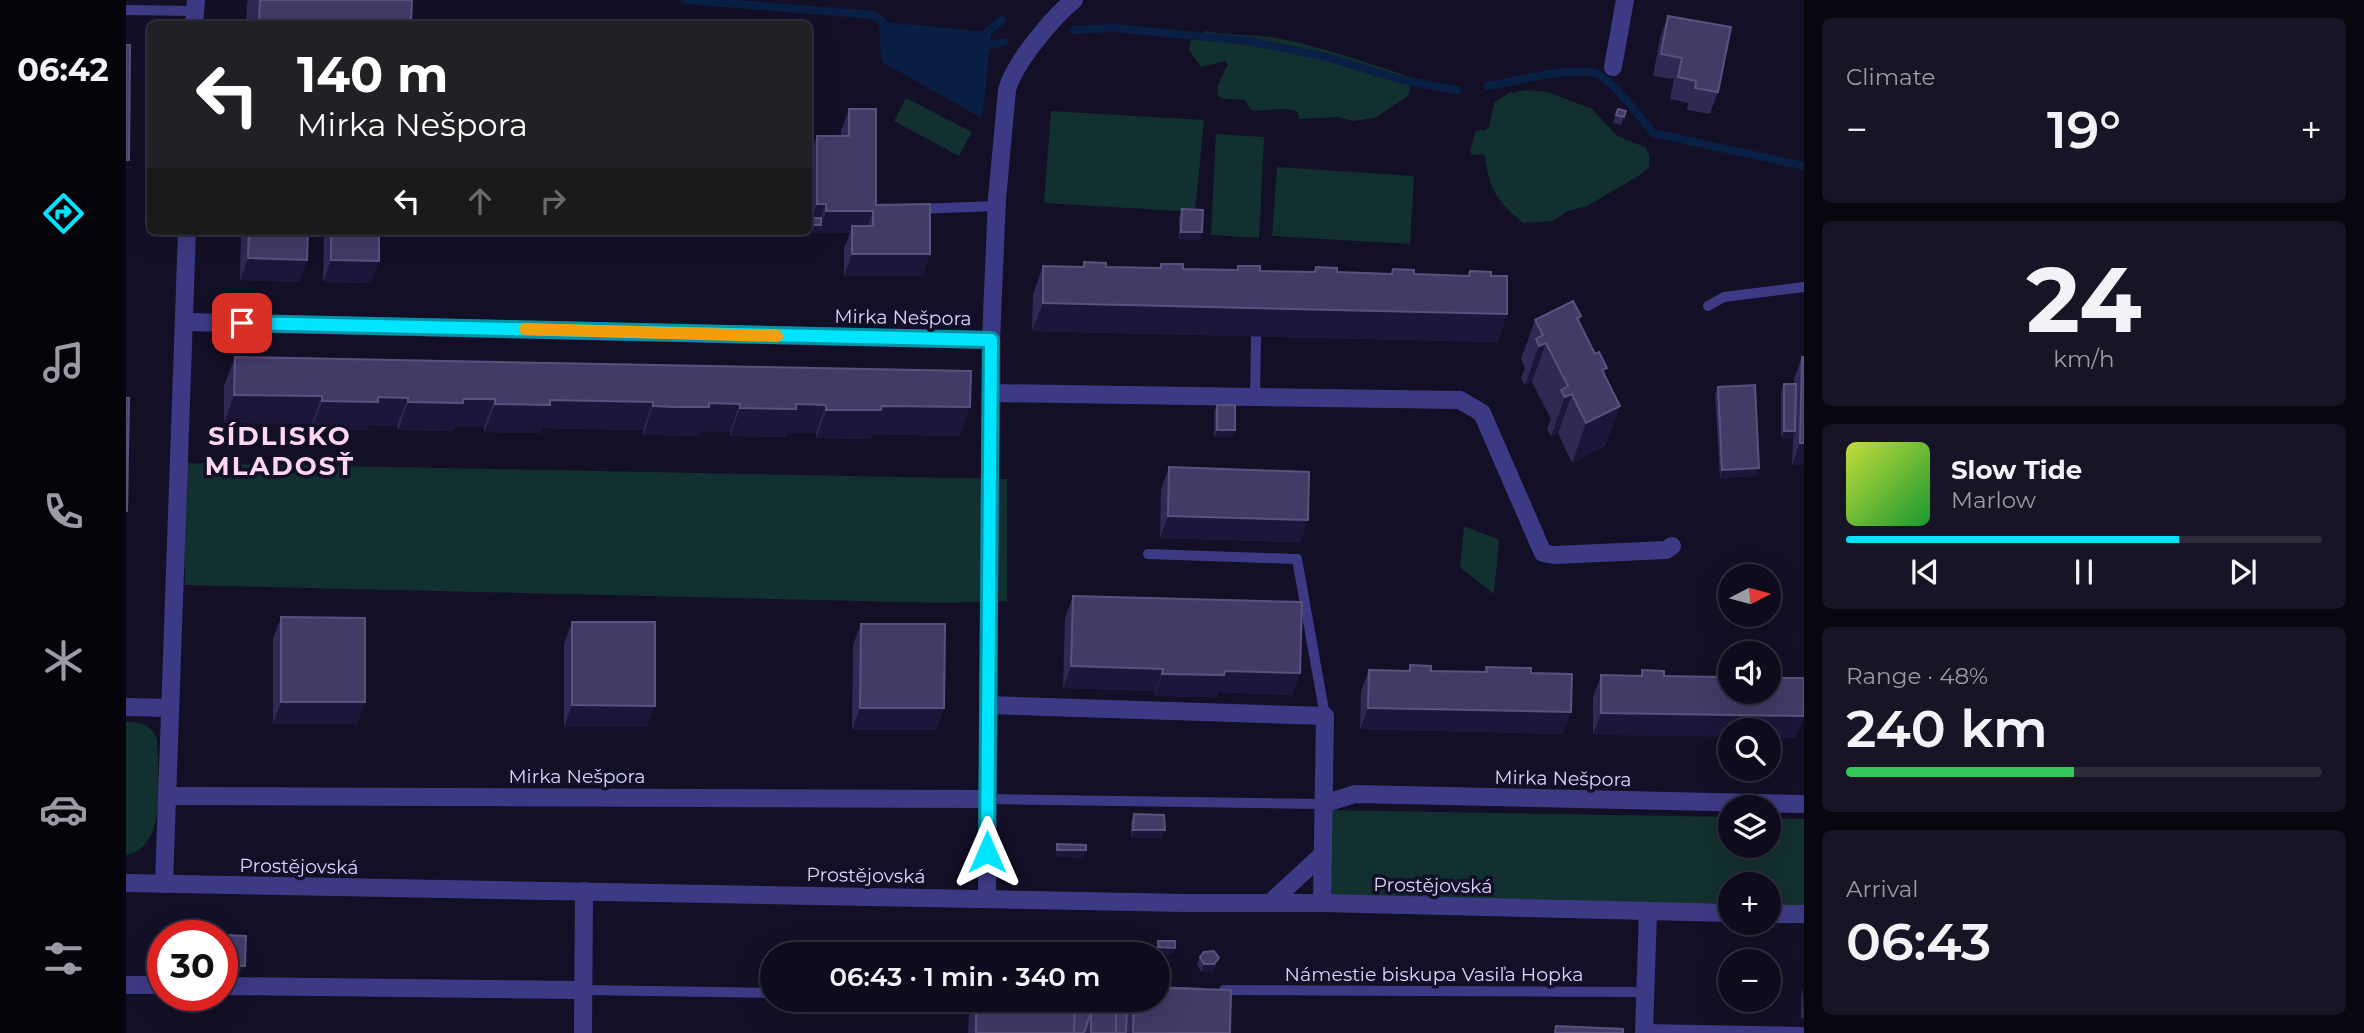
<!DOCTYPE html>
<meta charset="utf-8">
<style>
:root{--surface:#0e0b1c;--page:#171425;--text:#f1f3f6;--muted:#9b9ba3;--line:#2e2b3b;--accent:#00e5ff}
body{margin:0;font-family:Montserrat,sans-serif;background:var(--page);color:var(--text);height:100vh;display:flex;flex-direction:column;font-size:26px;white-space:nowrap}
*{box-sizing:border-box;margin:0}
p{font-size:23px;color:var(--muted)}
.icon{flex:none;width:38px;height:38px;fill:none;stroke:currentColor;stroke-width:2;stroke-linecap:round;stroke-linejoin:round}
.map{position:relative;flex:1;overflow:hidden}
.panel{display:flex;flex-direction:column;gap:18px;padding:18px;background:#08060f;width:560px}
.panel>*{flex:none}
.hud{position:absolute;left:21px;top:21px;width:665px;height:214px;border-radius:10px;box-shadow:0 7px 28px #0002,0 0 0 2px var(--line);background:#202124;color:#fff;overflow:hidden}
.needle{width:46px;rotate:84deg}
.controls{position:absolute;left:1592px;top:564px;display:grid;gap:14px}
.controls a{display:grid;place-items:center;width:63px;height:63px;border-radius:50%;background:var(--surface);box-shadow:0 7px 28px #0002,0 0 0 2px var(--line);font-size:35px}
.speed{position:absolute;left:21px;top:920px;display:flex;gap:14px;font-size:35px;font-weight:700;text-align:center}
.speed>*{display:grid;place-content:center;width:91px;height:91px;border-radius:50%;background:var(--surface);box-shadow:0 7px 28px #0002,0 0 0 2px var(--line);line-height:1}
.speed .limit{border:10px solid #d22;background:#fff;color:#111}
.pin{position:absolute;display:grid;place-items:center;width:60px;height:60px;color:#fff;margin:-30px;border-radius:14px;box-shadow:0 4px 10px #0006}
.me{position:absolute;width:77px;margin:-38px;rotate:0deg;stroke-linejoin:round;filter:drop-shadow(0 0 5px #0008)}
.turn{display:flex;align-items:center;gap:24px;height:147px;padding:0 35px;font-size:32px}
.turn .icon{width:91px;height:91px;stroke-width:2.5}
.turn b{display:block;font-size:49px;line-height:60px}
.lanes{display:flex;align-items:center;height:66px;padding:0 35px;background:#0003;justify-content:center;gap:35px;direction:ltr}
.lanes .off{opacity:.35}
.big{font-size:52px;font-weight:600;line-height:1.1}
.panel .widget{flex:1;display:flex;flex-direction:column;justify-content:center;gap:10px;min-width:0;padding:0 24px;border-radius:10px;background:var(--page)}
.panel .dial{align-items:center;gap:0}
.dial b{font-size:91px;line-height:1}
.song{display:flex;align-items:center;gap:21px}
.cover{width:84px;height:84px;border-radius:10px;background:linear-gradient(135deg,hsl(70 70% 55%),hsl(130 70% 35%))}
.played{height:7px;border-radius:4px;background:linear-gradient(90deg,var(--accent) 70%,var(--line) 70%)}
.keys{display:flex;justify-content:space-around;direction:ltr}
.heat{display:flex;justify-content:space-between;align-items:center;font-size:38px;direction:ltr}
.charge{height:10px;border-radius:5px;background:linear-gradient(90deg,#34c759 48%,var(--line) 0)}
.trip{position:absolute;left:634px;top:942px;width:410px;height:70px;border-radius:35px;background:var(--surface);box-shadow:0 7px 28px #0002,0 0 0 2px var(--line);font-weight:600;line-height:70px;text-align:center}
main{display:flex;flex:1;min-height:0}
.tabs{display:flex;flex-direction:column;width:126px;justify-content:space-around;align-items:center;background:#06040b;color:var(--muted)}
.tabs .icon{width:49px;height:49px}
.tabs .active{color:var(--accent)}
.tabs b{font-size:32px;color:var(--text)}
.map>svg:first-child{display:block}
</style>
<main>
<nav class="tabs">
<b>06:42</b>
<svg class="icon active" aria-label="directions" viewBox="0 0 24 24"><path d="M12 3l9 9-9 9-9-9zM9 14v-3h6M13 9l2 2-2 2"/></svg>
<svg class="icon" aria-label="music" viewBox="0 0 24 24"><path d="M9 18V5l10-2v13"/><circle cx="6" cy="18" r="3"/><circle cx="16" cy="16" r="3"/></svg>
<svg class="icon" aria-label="phone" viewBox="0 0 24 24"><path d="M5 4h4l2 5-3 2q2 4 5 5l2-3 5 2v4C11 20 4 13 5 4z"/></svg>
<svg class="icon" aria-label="climate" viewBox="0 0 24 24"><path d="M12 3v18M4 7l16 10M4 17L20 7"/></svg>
<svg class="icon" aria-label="car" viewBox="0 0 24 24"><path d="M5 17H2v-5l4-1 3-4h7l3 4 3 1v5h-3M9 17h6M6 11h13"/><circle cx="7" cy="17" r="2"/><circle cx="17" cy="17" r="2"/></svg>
<svg class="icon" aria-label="filters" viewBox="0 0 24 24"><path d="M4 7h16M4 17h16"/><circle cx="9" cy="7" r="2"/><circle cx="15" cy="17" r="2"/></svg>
</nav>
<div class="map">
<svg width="1678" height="1033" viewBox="0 0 1678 1033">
<rect width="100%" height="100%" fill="#130f26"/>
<g fill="#12302f">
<path d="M1080,31C1103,36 1127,34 1151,38C1197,47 1242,63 1287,78L1282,96L1249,118L1227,121L1212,117L1173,119L1172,112C1159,105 1139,113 1125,110L1119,100L1098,99L1092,96L1091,87L1102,64L1099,61L1075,67L1063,50L1065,38Z"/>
<path d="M1403,90L1422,92L1466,109L1491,136L1519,147L1523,155V167L1514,175L1461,206L1442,211L1427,221L1397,223C1371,201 1363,190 1359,156L1356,154L1346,155L1344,151L1350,131L1359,130L1363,127L1368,103L1383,93Z"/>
<path d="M780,98L846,132L833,156L768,121Z"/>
<path d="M925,111L1078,120L1069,212L918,203Z"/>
<path d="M1090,134L1138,137L1133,238L1085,235Z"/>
<path d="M1151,167L1288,176L1284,244L1146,236Z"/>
<path d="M57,463L881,479V601L819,603L59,585Z"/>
<path d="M1338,526L1373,540L1368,594L1334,567Z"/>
<path d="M0,722C16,722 24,724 31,739C31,771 44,847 0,855Z"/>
<path d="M1200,810L1605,817V845H1643V818L1678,819V917H1643V884H1605V917L1205,908Z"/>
</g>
<path fill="#0a1f44" d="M757,22L861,32L853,112L759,59Z"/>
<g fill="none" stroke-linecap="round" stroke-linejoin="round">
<g stroke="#0a1f44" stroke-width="8">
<path d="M561,0L747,15L757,22L759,59L853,112L861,32L876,20"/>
<path d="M948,30L987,28L1122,41L1197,56L1276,80L1331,90"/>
<path d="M860,46L878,42"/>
<path d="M1362,86C1389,82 1447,65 1471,74C1487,80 1515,118 1527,133L1678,166"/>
</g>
<g stroke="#3d3a85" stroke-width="10">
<path d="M0,10L69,11"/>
<path d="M790,209L871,206"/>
<path d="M1582,306L1598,297L1678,287"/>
<path d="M1129,397L1130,336"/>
<path d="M1022,554L1171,559L1199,716"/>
<path d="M862,799L1197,804"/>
<path d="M458,990L646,993"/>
<path d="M1098,990L1519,992"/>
<path d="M1518,1029L1678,1032"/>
</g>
<g stroke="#3d3a85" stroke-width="18">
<path d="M68,24L70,0"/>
<path d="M1487,67L1499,0"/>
<path d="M58,322L865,340L861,898"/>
<path d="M865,340L871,199L881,90C888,63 927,17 948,0"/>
<path d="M865,393L1334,400L1356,413L1417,553L1428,555L1540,550L1546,546"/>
<path d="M862,705L1199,716L1196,903"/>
<path d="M0,707L44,708"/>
<path d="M41,796L862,799"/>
<path d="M1197,804L1229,794L1678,804"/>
<path d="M38,884L61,231"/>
<path d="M1145,902L1197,854"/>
<path d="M0,985H37"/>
<path d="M96,986L458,990"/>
<path d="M457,1033L458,891"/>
<path d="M1518,1033L1522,911"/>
</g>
<g stroke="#3d3a85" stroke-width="18">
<path d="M0,883L1059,903H1196L1605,913"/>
<path d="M1643,914H1678"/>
</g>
</g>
<g fill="#312854">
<path d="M122,0H286L285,24H120L121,4Z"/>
<path d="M1542,16L1592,92L1584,114L1561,110L1562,103L1544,99L1548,79L1527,76L1534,38Z"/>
<path d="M723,109L750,205L804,254L796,276H718V248L724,233L589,231L683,218V158L691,136H715V131Z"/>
<path d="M1492,109L1500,111L1495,125L1487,123Z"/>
<path d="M1056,209L1076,232L1073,240L1053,239V217Z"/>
<path d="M115,231H182L181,260L173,282L114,280Z"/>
<path d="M198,231H253L245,283L197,282Z"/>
<path d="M958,262L980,267L1034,268L1035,264L1057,269L1110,270L1112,266L1134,271L1188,272L1190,267L1211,272L1265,274L1267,269L1288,274L1342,276L1344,271L1365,276L1381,314L1371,342L906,331L907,294L917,266L957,267Z"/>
<path d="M1455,316L1453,322L1478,374L1480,445L1446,463L1432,433L1425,436L1421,429L1425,419L1406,382L1399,385L1395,378L1399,368L1395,359L1409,320Z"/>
<path d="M109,357L845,371L834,436L747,434L745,439L690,438V433H661L660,437L604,436V432L575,431L573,436L538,435H517V430L415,428L414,433L358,432V427H329L327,431L272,430L271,426L243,425L241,430L186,429V424L98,423V386Z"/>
<path d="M1676,357H1678V465H1666L1667,439H1655V392L1658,384H1668V379Z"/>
<path d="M1592,387L1630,476L1594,478L1589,394Z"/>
<path d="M1091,405L1107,437H1088V412Z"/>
<path d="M1043,467L1182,520L1174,542L1034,538L1035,489Z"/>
<path d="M947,596L1174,673L1166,695L1092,692L1091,697L1028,696L1029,691L937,688L939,618Z"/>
<path d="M155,617L231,724H147V639Z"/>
<path d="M446,622L521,727H438V644Z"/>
<path d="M735,624L810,730H726L727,645Z"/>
<path d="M1284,665L1305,671L1358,672L1360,667L1405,673L1437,734L1234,729L1235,691L1243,670L1282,671Z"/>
<path d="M1516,670L1538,676L1591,677L1593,671L1670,738H1643V730L1467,735V697L1475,675L1514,676Z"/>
<path d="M1008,814L1036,838H1005V821Z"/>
<path d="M98,935L116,973H96V940Z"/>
<path d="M1074,957L1090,965L1086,972H1075L1071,964Z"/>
<path d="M1677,988L1678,1018H1675V995Z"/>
<path d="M845,999H949V1006L1001,1008L1004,999H1031L1104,1033H842L843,1012L845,1005Z"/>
</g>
<g fill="#1d163a">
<path d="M133,20L152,21L150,24H132Z"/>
<path d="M213,22L240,23V24H212Z"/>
<path d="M691,204H700L692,225H695L692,233L589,231H682V225H683Z"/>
<path d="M700,211H747L739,233L726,226L724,233H692Z"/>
<path d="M1055,232H1076L1073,240L1053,239Z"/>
<path d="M726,254H804L796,276H718Z"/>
<path d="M122,258L181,260L173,282L114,280Z"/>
<path d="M205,260L253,261L245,283L197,282Z"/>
<path d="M917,303L1381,314L1371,342L906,331Z"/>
<path d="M1420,343L1406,382L1399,385L1413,346Z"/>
<path d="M1446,394L1432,433L1425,436L1439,397Z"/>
<path d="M108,395L196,396L186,424L98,423Z"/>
<path d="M252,397L282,398L271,426L243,425L241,430L186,429L196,401Z"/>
<path d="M337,399H369L358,427H329L327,431L272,430L282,402Z"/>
<path d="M424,400L527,402L517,430L415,428L414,433L358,432L369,404Z"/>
<path d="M583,403L614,404L604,432L575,431L573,436L517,435L527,406Z"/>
<path d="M670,404L700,405L690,433H661L660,437L604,436L614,408Z"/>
<path d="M756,406L844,407L834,436L747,434L745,439L690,438L700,410Z"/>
<path d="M1494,406L1480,445L1446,463L1460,423Z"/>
<path d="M1091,430H1109L1107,437H1088Z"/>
<path d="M1658,431H1669L1667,439H1655Z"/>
<path d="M1674,443H1678V465H1666Z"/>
<path d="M1633,468L1630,476L1594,478L1596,470Z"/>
<path d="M1042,516L1182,520L1174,542L1034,538Z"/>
<path d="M945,666L1037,669L1029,691L937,688Z"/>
<path d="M1099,671L1174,673L1166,695L1092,692L1091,697L1028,696L1036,674Z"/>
<path d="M155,702H239L231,724H147Z"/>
<path d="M446,705L529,706L521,727H438Z"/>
<path d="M734,708H818L810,730H726Z"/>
<path d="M1242,708L1445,712L1437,734L1234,729Z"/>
<path d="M1475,713L1678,716L1670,738H1643V730H1605V737L1467,735Z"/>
<path d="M1007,830H1039L1036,838H1005Z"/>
<path d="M931,850H960L957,858L928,857Z"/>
<path d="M1032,947L1049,948L1046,955H1031L1029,954Z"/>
<path d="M1093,958L1090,965L1086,972H1075L1078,964Z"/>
<path d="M98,965L119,966L116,973H96Z"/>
</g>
<g fill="#433a66" stroke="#5a527e" stroke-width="2">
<path d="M134,0H286L285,24H240V23L213,22V24H152V21L133,20Z"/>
<path d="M1542,16L1605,27L1592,92L1569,88L1570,81L1552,77L1556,58L1535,54Z"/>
<path d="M0,45H4L3,160H0Z"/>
<path d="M723,109H750V205L804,204V254H726V226H747V211H700V204H691V136H723Z"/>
<path d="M1492,109L1500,111L1498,117L1490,115Z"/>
<path d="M1056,209L1077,210L1076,232H1055Z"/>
<rect x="682" y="218" width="13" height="7"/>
<path d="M123,231H182L181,260L122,258Z"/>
<path d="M205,231H253V261L205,260Z"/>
<path d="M958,262L980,263V267L1035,268V264H1057V269L1112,270V266H1134V271L1189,272L1190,267L1211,268V272L1266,274L1267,269L1288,270V274L1343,276L1344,271L1365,272V276H1381V314L917,303V266L958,267Z"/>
<path d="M1447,301L1455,316L1451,318L1469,354L1473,352L1481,368L1476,370L1494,406L1460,423L1446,394L1439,397L1435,390L1442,386L1420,343L1413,346L1410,339L1417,335L1409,320Z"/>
<path d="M109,357L845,371L844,407L756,406L755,410H700V405L670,404V409L614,408V404L583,403V407H549L527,406V402L424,400V405L369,404V399H337V403L282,402V398L252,397V402L196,401V396L108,395Z"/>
<path d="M1676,357H1678V443H1674Z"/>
<path d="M1658,384H1670L1669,431H1658Z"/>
<path d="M1629,385L1633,468L1596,470L1592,387Z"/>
<path d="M0,398H3L1,511H0Z"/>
<rect x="1091" y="405" width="18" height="25"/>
<path d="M1043,467L1183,472L1182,520L1042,516Z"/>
<path d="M947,596L1176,602L1174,673L1099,671L1098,675L1036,674L1037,669L945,666Z"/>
<path d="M155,617L239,618V702H155Z"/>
<path d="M446,622H529V706L446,705Z"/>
<path d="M735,624H819L818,708H734Z"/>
<path d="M1284,665L1305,666V671L1361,672L1360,667L1405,668V673L1446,674L1445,712L1242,708L1243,670L1284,671Z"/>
<path d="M1516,670L1538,671V676L1593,677V671L1605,672V691H1643V678H1678V716L1475,713V675L1516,676Z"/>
<path d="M1008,814L1038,815L1039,830H1007Z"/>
<path d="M931,844L960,845V850H931Z"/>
<path d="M98,935L120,936L119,966L98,965Z"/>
<path d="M1032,941H1049V948L1032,947Z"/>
<path d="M1088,951L1093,958L1088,964H1078L1074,957L1078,952Z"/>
<path d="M1031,987L1077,989L1031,988Z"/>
<path d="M1031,988L1105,990L1104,1033H1007L1008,999H1031Z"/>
<path d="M850,999H949L948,1033H850Z"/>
<path d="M949,1006L1001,1008L1000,1033H990V1013L965,1012L958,1033H948Z"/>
<path d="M965,1012L990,1013V1033H965Z"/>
<path d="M1430,1026L1497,1029V1033H1429Z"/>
</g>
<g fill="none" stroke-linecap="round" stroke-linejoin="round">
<g stroke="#0095a6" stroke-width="18">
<path id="route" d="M116,323L865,340L861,852"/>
</g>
<use href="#route" stroke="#00e5ff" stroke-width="12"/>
<path stroke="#f59e0b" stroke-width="12" d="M399,329L651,336"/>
</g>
<g text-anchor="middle" stroke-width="7" stroke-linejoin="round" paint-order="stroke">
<g font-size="19" fill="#d9d4ff" stroke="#130f26">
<text transform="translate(777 317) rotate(1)" y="7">Mirka Nešpora</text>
<text x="451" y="783">Mirka Nešpora</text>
<text transform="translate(1437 778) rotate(1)" y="7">Mirka Nešpora</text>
<text transform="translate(173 866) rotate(1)" y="7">Prostějovská</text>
<text transform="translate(740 875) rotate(1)" y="7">Prostějovská</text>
<text transform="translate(1307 885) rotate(1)" y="7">Prostějovská</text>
<text x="1308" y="981">Námestie biskupa Vasiľa Hopka</text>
</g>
<g font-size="26" font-weight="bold" letter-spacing="2" fill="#ffd6f0" stroke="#130f26">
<text x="154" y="445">SÍDLISKO<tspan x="154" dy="30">MLADOSŤ</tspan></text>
</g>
</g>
</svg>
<div class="controls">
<a><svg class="needle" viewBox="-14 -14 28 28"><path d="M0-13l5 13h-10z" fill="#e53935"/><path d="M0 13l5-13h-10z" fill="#9b9ba3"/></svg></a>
<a><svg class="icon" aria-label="sound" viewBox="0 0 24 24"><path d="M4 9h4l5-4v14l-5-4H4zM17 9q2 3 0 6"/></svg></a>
<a><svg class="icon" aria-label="search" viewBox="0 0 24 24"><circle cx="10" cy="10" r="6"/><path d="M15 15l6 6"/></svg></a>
<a><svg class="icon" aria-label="layers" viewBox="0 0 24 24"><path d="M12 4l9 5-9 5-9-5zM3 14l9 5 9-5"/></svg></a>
<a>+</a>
<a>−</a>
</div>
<div class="speed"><div class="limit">30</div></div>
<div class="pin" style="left:116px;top:323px;background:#d93025"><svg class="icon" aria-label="arrive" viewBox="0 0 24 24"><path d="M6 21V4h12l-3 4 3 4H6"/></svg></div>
<svg class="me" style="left:861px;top:852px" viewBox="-20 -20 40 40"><path d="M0-17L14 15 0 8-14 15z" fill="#00e5ff" stroke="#fff" stroke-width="4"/></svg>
<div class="trip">06:43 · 1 min · 340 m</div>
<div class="hud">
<div class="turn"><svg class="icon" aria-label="left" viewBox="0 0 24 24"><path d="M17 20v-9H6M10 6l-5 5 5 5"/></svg><div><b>140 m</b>Mirka Nešpora</div></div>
<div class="lanes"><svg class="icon" aria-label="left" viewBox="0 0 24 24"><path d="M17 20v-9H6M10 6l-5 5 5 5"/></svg><svg class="icon off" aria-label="ahead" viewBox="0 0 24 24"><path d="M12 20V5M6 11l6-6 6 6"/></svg><svg class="icon off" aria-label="right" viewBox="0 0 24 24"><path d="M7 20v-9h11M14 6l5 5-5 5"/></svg></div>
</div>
</div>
<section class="panel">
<div class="widget"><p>Climate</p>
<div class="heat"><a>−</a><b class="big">19°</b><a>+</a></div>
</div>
<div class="widget dial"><b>24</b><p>km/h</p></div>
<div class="widget">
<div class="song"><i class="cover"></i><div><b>Slow Tide</b><p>Marlow</p></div></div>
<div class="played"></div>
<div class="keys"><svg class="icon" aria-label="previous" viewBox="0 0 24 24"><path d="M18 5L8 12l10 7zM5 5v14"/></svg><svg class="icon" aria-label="pause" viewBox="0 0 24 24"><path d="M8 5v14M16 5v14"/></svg><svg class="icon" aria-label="next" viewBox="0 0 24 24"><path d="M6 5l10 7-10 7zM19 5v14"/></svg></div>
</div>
<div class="widget"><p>Range · 48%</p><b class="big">240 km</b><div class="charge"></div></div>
<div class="widget"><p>Arrival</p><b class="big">06:43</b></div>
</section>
</main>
